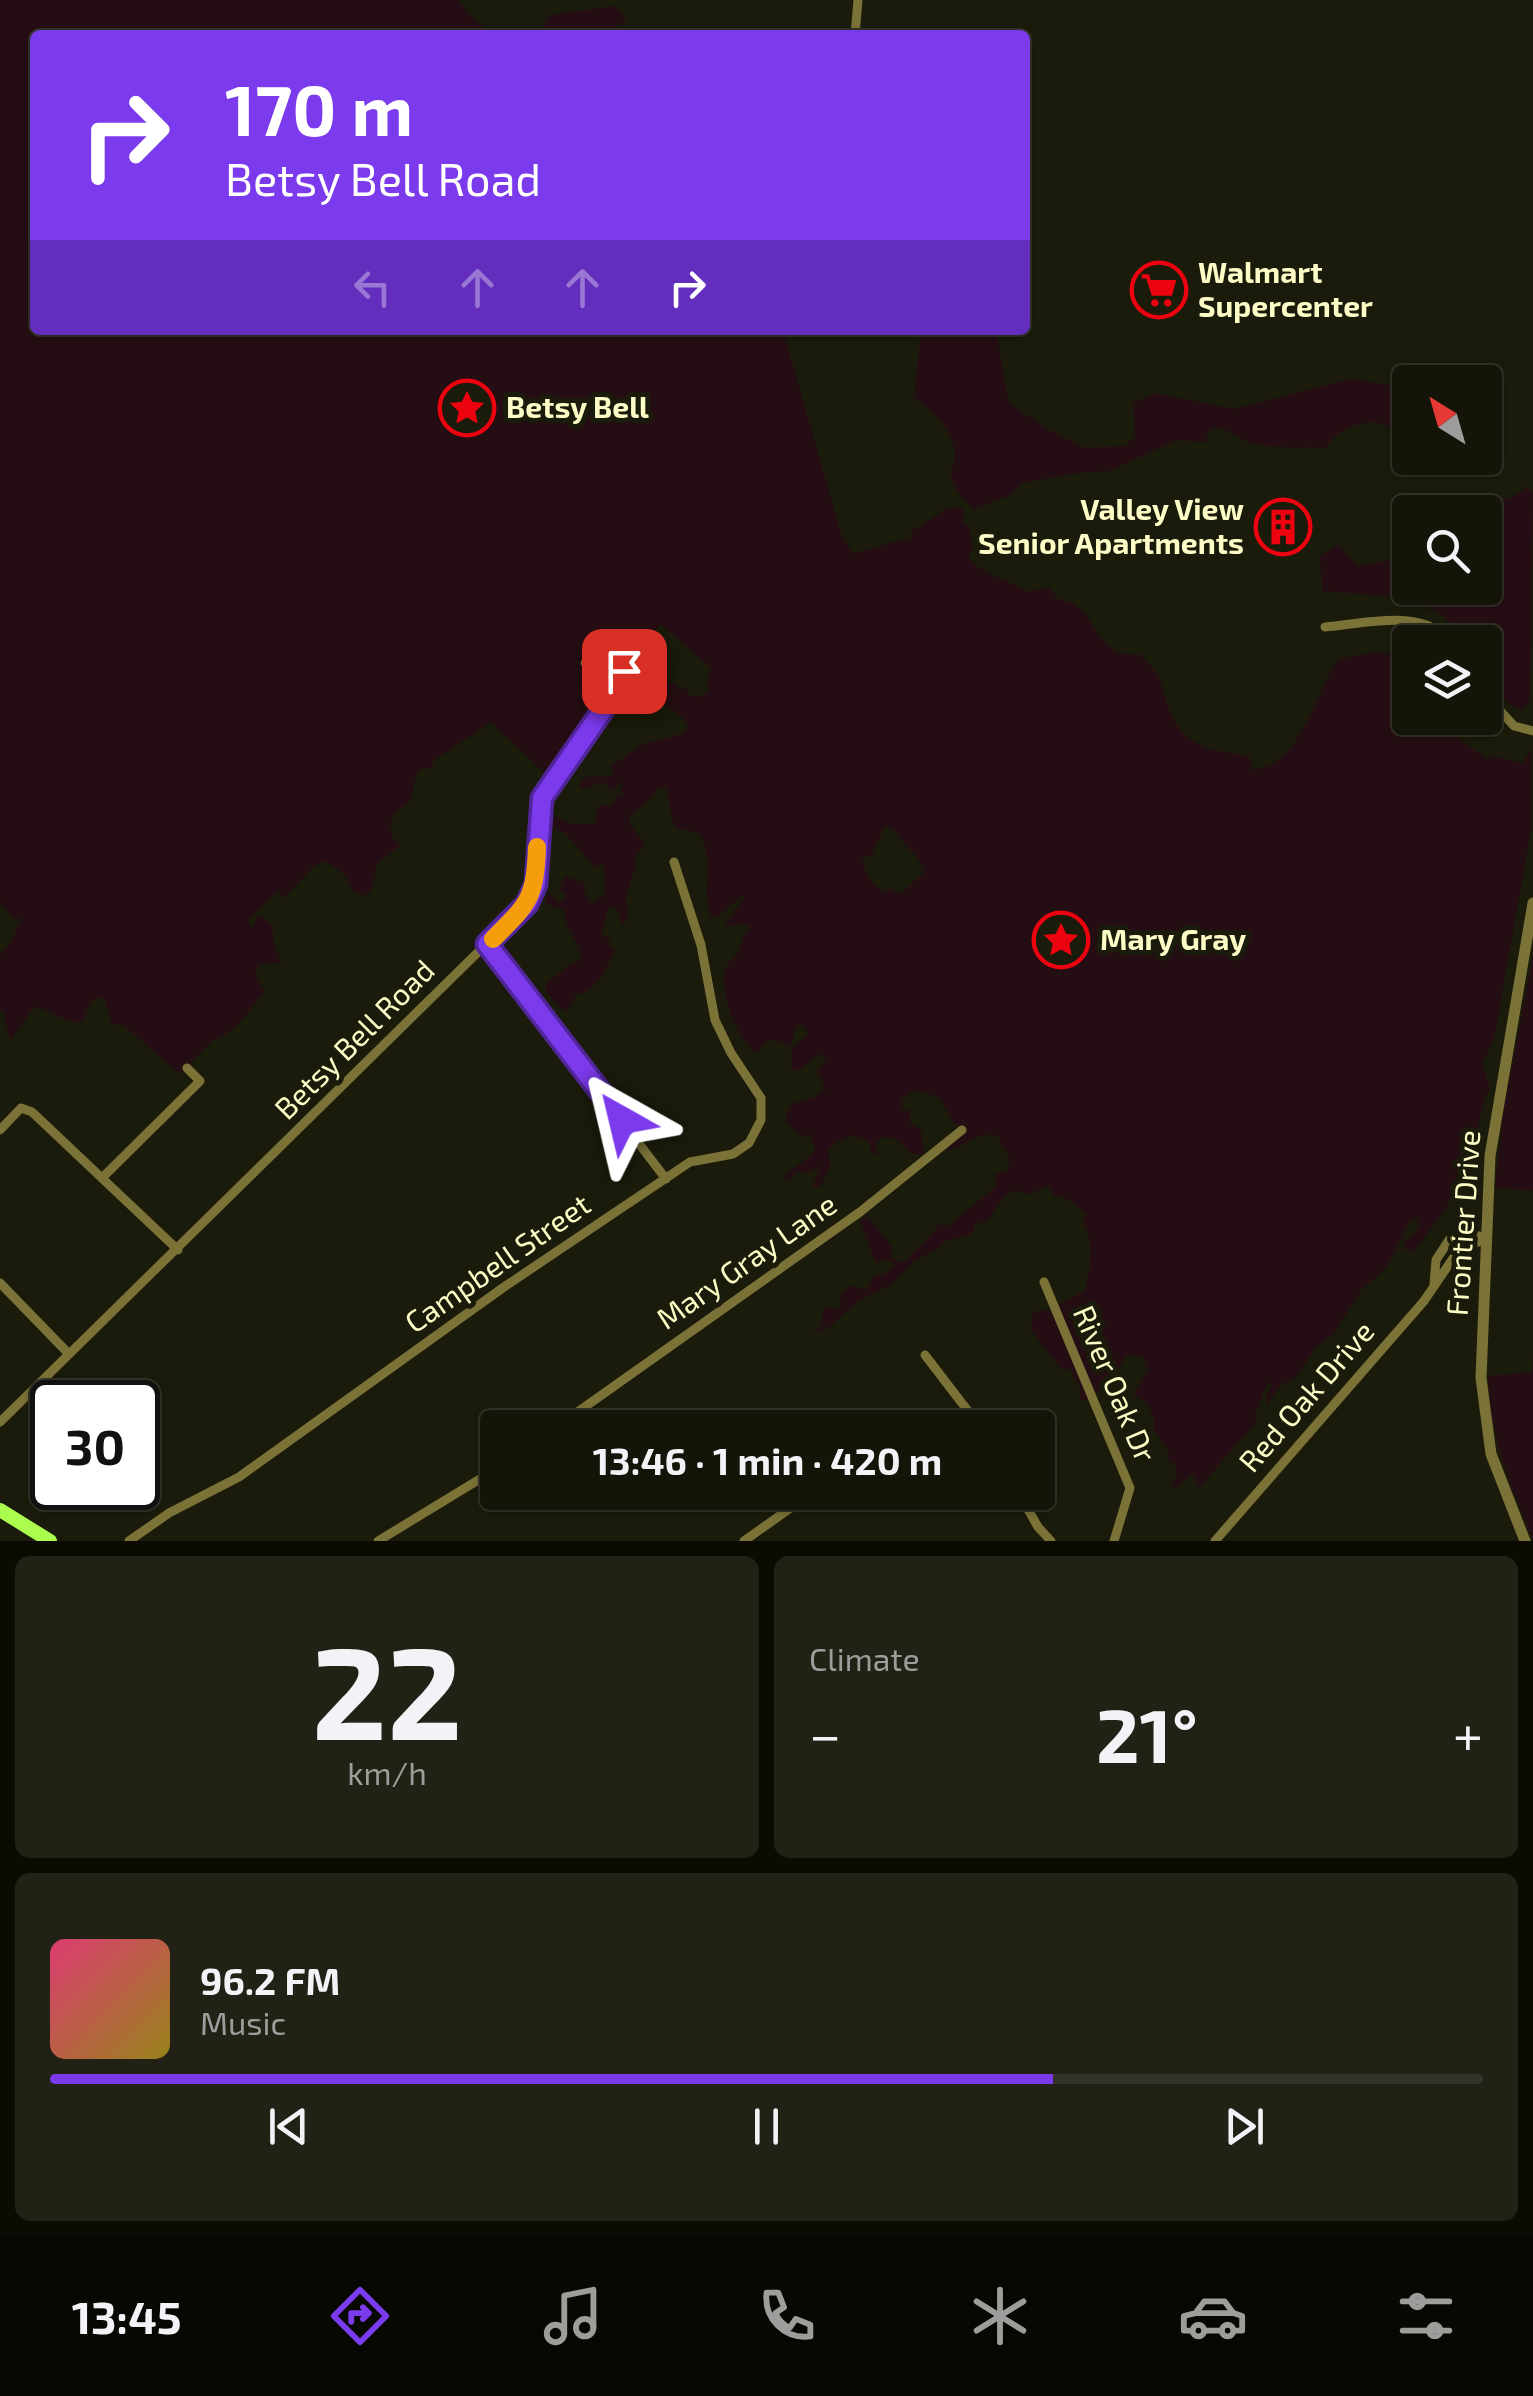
<!DOCTYPE html>
<meta charset="utf-8">
<style>
:root{--surface:#141408;--page:#212116;--text:#f1f3f6;--muted:#9d9e9c;--line:#333329;--accent:#7c3aed}
body{margin:0;font-family:"Exo 2",sans-serif;background:var(--page);color:var(--text);height:100vh;display:flex;flex-direction:column;font-size:38px;white-space:nowrap}
*{box-sizing:border-box;margin:0}
p{font-size:32px;color:var(--muted)}
.icon{flex:none;width:55px;height:55px;fill:none;stroke:currentColor;stroke-width:2;stroke-linecap:round;stroke-linejoin:round}
.map{position:relative;height:1541px;overflow:hidden}
.drawer{display:flex;flex-direction:column;gap:15px;padding:15px;background:#0b0b04;flex:1}
.drawer>*{flex:none}
.top-card{position:absolute;left:30px;top:30px;width:1000px;height:305px;border-radius:10px;box-shadow:0 2px 8px #0004,0 0 0 2px var(--line);background:#7c3aed;color:#fff;overflow:hidden}
.needle{width:65px;rotate:323deg}
.tools{position:absolute;left:1392px;top:365px;display:grid;gap:20px}
.tools a{display:grid;place-items:center;width:110px;height:110px;border-radius:10px;background:var(--surface);box-shadow:0 2px 8px #0004,0 0 0 2px var(--line);font-size:50px}
.speed{position:absolute;left:30px;top:1380px;display:flex;gap:20px;font-size:50px;font-weight:700;text-align:center}
.speed>*{display:grid;place-content:center;width:130px;height:130px;border-radius:50%;background:var(--surface);box-shadow:0 2px 8px #0004,0 0 0 2px var(--line);line-height:1}
.speed .limit{border:5px solid #111;border-radius:15px;background:#fff;color:#111}
.pin{position:absolute;display:grid;place-items:center;width:85px;height:85px;color:#fff;margin:-42px;border-radius:20px;box-shadow:0 5px 15px #0006}
.me{position:absolute;width:110px;margin:-55px;rotate:323deg;stroke-linejoin:round;filter:drop-shadow(0 0 8px #0008)}
.turn{display:flex;align-items:center;gap:35px;height:210px;padding:0 30px;font-size:45px}
.turn .icon{width:130px;height:130px;stroke-width:2.5}
.turn b{display:block;font-size:70px;line-height:85px}
.lanes{display:flex;align-items:center;height:95px;padding:0 30px;background:#0003;justify-content:center;gap:50px;direction:ltr}
.lanes .off{opacity:.35}
.big{font-size:75px;font-weight:700;line-height:1.1}
.drawer .card{flex:1;display:flex;flex-direction:column;justify-content:center;gap:15px;min-width:0;padding:0 35px;border-radius:15px;background:var(--page)}
.drawer .dial{align-items:center;gap:0}
.dial b{font-size:130px;line-height:1}
.song{display:flex;align-items:center;gap:30px}
.cover{width:120px;height:120px;border-radius:15px;background:linear-gradient(135deg,hsl(340 70% 55%),hsl(50 70% 35%))}
.played{height:10px;border-radius:5px;background:linear-gradient(90deg,var(--accent) 70%,var(--line) 70%)}
.keys{display:flex;justify-content:space-around;direction:ltr}
.heat{display:flex;justify-content:space-between;align-items:center;font-size:55px;direction:ltr}
.drawer .tiles{flex:1;display:grid;gap:15px;grid-template-columns:1fr 1fr}
.card:last-child{grid-column:span 2}
.trip{position:absolute;left:480px;top:1410px;width:575px;height:100px;border-radius:10px;background:var(--surface);box-shadow:0 2px 8px #0004,0 0 0 2px var(--line);font-weight:700;line-height:100px;text-align:center}
.tabs{display:flex;height:160px;justify-content:space-around;align-items:center;background:#080803;color:var(--muted)}
.tabs .icon{width:70px;height:70px}
.tabs .active{color:var(--accent)}
.tabs b{font-size:45px;color:var(--text)}
.map>svg:first-child{display:block}
</style>
<div class="map">
<svg width="1533" height="1541" viewBox="0 0 1533 1541">
<rect width="100%" height="100%" fill="#1b1b0b"/>
<g fill="#250e13" fill-rule="evenodd">
<path d="M0,0H459L470,16L494,35H35V330H783L841,533L853,554L904,539L908,542L912,536L910,532L948,508H964L962,522L969,526L973,546L969,557C983,577 1008,578 1027,592L1049,587L1058,599C1094,605 1089,637 1116,651C1122,655 1133,654 1140,654C1146,662 1157,671 1160,680C1169,711 1174,736 1210,749C1223,753 1236,752 1250,757L1252,770C1301,767 1315,692 1339,659L1374,652L1410,657V718H1440L1456,737L1488,759L1494,756L1523,763L1531,749V830L1494,1040L1482,1063L1490,1088C1481,1106 1480,1122 1475,1141C1466,1181 1439,1222 1412,1252L1404,1249L1406,1240L1414,1235L1419,1225L1417,1219H1411L1387,1267L1361,1290L1333,1335L1316,1347L1297,1376L1281,1385L1266,1406L1267,1393L1273,1383H1267L1254,1417L1258,1420L1199,1488L1193,1473L1178,1487L1171,1485L1177,1474L1175,1464L1168,1461L1169,1452L1154,1430L1153,1416L1146,1402L1133,1395L1148,1369L1143,1357L1126,1355L1115,1377L1103,1384L1091,1400H1080V1387L1070,1370L1060,1368L1031,1330L1033,1312L1050,1310L1085,1290C1090,1270 1095,1241 1083,1223L1086,1213L1067,1199L1053,1195L1049,1185L1030,1194L1014,1190L1003,1198L988,1221L975,1224L974,1231L968,1236L945,1241L939,1248L913,1262L891,1284L857,1302L827,1329L813,1333L822,1325V1315L827,1306L834,1310L841,1306L840,1295L850,1286L866,1290L875,1275H883L893,1268L894,1263L888,1260L875,1263L860,1221L864,1216L871,1220L892,1247L891,1257L898,1262L906,1261C916,1247 931,1240 938,1224L949,1226L997,1185L994,1175L1009,1169V1156L999,1142L1001,1137C978,1129 969,1145 949,1150L948,1146L964,1129L953,1122L939,1097L914,1090L902,1099V1108L911,1112L910,1123L921,1130L924,1154H912L894,1138L883,1137L877,1143V1156L871,1152L869,1142L852,1135L835,1143L828,1151L831,1164L820,1187H813L819,1166L807,1173L799,1171L786,1181L784,1177C794,1167 805,1161 815,1150L810,1134L803,1137L787,1123L786,1114L792,1104L815,1097L822,1090L827,1092L817,1072L827,1057L819,1054L799,1070H791L792,1048L809,1034L802,1024L796,1026L792,1044L787,1047L781,1042L768,1040L756,1054C737,1038 716,989 727,966C729,961 734,959 737,954C742,944 742,935 750,927L742,924L723,927L745,897L742,895C733,902 723,917 711,918C700,890 716,861 699,833L677,828L673,823L666,786L657,789L652,798L629,816L630,824L645,844L635,857L636,865L626,898L628,916L622,925L616,907L610,906C604,915 606,925 601,935L609,938L610,946L616,950C605,968 600,990 576,995L566,1012L545,992L548,981C561,973 568,964 582,959C580,941 564,931 565,911L547,904L545,898L548,892L558,902L562,901L566,895L559,890L565,876L585,883L584,891L592,904L605,895L604,864L596,868L566,834L551,826L548,819L553,815L571,824H594L599,805L610,806L619,793L623,798L620,787L624,784L621,782L612,791L602,782L583,789L579,785L585,777L611,776L614,772L610,766C623,760 632,748 647,743C661,738 676,739 688,728C680,705 656,708 641,690L642,681L651,666L659,664L658,681L675,684L680,690L686,687L688,694L697,697L708,692V675L712,669L661,624L619,666V677L550,778L491,722L434,760L431,769L423,768L417,772L410,802L396,812L390,823L393,839L401,845L376,865C375,876 375,888 366,896L354,892L344,874L325,861L314,866L284,898L278,891L248,920L252,929L258,914L273,926V941L281,962L259,965L255,974L265,992C250,1008 235,1035 213,1040L179,1074L123,1025L112,1024L104,997L92,1000L82,1022H71L35,1006L10,1041L4,1014L0,1009V955L11,942L21,919L12,917L0,902ZM885,826L896,831C901,847 919,851 924,872L903,892L896,893L891,888L886,892C870,885 866,874 862,858L872,855Z"/>
<path d="M615,6L627,18L613,30L614,35H538L549,15Z"/>
<path d="M921,330H996L1009,403L1046,428L1086,448L1126,446L1135,436L1133,403L1155,393L1235,409L1350,379L1410,388V435C1397,434 1390,425 1378,423C1358,420 1335,432 1326,448C1302,446 1275,450 1251,443C1235,438 1234,430 1214,428L1207,432V442L1177,440L1110,471L1076,473L1023,483L1009,496L973,509C965,500 953,490 951,476C950,469 956,461 955,453C952,428 932,411 914,397Z"/>
<path d="M1527,487L1533,494L1530,699L1524,710C1493,702 1485,671 1485,642H1469L1442,615L1409,598L1322,591L1320,556L1339,544L1357,566L1410,557V588H1485V512H1455V505L1468,498L1509,499Z"/>
<path d="M1533,955V1191L1495,1188L1503,1114Z"/>
<path d="M1533,1357V1539C1509,1483 1491,1439 1488,1376L1532,1372Z"/>
</g>
<g fill="none" stroke-linecap="round" stroke-linejoin="round">
<g stroke="#7a7237" stroke-width="9">
<path d="M855,35L858,0"/>
<path d="M1325,627C1366,624 1421,607 1452,642"/>
<path d="M1485,694L1514,726L1533,731"/>
<path d="M487,945L666,1179"/>
<path d="M0,1130L21,1108L32,1112L178,1250"/>
<path d="M102,1178L200,1081L187,1068"/>
<path d="M1044,1282L1130,1488L1114,1541"/>
<path d="M0,1283L68,1353"/>
<path d="M1434,1284L1436,1260L1449,1240L1470,1233L1485,1238"/>
<path d="M925,1355L981,1428"/>
<path d="M0,1422L527,904L536,884L542,797L626,675L620,669L585,663"/>
<path d="M555,1428L860,1212L962,1130"/>
<path d="M1018,1492L1038,1527L1051,1541"/>
<path d="M129,1541L169,1513L239,1477L504,1287L690,1162L733,1154L749,1143L761,1120V1098L731,1053L715,1020L701,945L674,862"/>
<path d="M378,1541L498,1468"/>
<path d="M744,1541L813,1492"/>
<path d="M1215,1541L1424,1301L1456,1254L1485,1238"/>
</g>
<path stroke="#7a7237" stroke-width="11" d="M1525,1541L1491,1454L1481,1378L1490,1156L1533,903"/>
<path stroke="#aafd4f" stroke-width="14" d="M0,1510L50,1541"/>
</g>
<g fill="none" stroke-linecap="round" stroke-linejoin="round">
<g stroke="#51269a" stroke-width="25">
<path id="route" d="M622,1120L487,944L527,904L536,884L542,798L625,678L624,671"/>
</g>
<use href="#route" stroke="#7c3aed" stroke-width="18"/>
<path stroke="#f59e0b" stroke-width="18" d="M493,939C529,903 535,899 537,847"/>
</g>
<defs>
<g id="supermarket-ring" transform="scale(2.875)"><circle r="9.5" fill="#1b1b0b" stroke="#ed030f" stroke-width="1.5"/><path d="M-6-5.5h2.5l.6 2H6L4.5 2H-2.5L-4.4-4H-6ZM-1.5 3.2a1.3 1.3 0 1 0 .1 0ZM3 3.2a1.3 1.3 0 1 0 .1 0Z" fill="#ed030f"/></g>
<g id="sight-ring" transform="scale(2.875)"><circle r="9.5" fill="#1b1b0b" stroke="#ed030f" stroke-width="1.5"/><path d="M0-6L1.8-2.2L6-1.7L2.9 1.2L3.7 5.4L0 3.3L-3.7 5.4L-2.9 1.2L-6-1.7L-1.8-2.2Z" fill="#ed030f"/></g>
<g id="building-ring" transform="scale(2.875)"><circle r="9.5" fill="#1b1b0b" stroke="#ed030f" stroke-width="1.5"/><path d="M-4-6H4V6H1V3H-1V6H-4ZM-2.5-4.3h1.7v1.8h-1.7ZM.8-4.3h1.7v1.8H.8ZM-2.5-1h1.7V.8h-1.7ZM.8-1h1.7V.8H.8Z" fill="#ed030f"/></g>
</defs>
<g fill-rule="evenodd">
<use href="#supermarket-ring" x="1159" y="290"/>
<use href="#sight-ring" x="467" y="408"/>
<use href="#building-ring" x="1283" y="527"/>
<use href="#sight-ring" x="1061" y="940"/>
</g>
<g text-anchor="middle" stroke-width="10" stroke-linejoin="round" paint-order="stroke">
<g font-size="30" font-weight="bold" fill="#fefcc6" stroke="#1b1b0b" text-anchor="start">
<text x="1198" y="283">Walmart<tspan x="1198" dy="34">Supercenter</tspan></text>
<text x="506" y="418">Betsy Bell</text>
<text x="1244" y="520" text-anchor="end">Valley View<tspan x="1244" dy="34">Senior Apartments</tspan></text>
<text x="1100" y="950">Mary Gray</text>
</g>
<g font-size="30" fill="#fefcc6" stroke="#1b1b0b">
<text transform="translate(355 1040) rotate(-45)" y="10">Betsy Bell Road</text>
<text transform="translate(1464 1223) rotate(-86)" y="10">Frontier Drive</text>
<text transform="translate(747 1262) rotate(-35)" y="10">Mary Gray Lane</text>
<text transform="translate(498 1264) rotate(-35)" y="10">Campbell Street</text>
<text transform="translate(1114 1384) rotate(67)" y="10">River Oak Dr</text>
<text transform="translate(1307 1397) rotate(-49)" y="10">Red Oak Drive</text>
</g>
</g>
</svg>
<div class="tools">
<a><svg class="needle" viewBox="-14 -14 28 28"><path d="M0-13l5 13h-10z" fill="#e53935"/><path d="M0 13l5-13h-10z" fill="#9d9e9c"/></svg></a>
<a><svg class="icon" aria-label="search" viewBox="0 0 24 24"><circle cx="10" cy="10" r="6"/><path d="M15 15l6 6"/></svg></a>
<a><svg class="icon" aria-label="layers" viewBox="0 0 24 24"><path d="M12 4l9 5-9 5-9-5zM3 14l9 5 9-5"/></svg></a>
</div>
<div class="speed"><div class="limit">30</div></div>
<div class="pin" style="left:624px;top:671px;background:#d93025"><svg class="icon" aria-label="arrive" viewBox="0 0 24 24"><path d="M6 21V4h12l-3 4 3 4H6"/></svg></div>
<svg class="me" style="left:622px;top:1120px" viewBox="-20 -20 40 40"><path d="M0-17L14 15 0 8-14 15z" fill="#7c3aed" stroke="#fff" stroke-width="4"/></svg>
<div class="trip">13:46 · 1 min · 420 m</div>
<div class="top-card">
<div class="turn"><svg class="icon" aria-label="right" viewBox="0 0 24 24"><path d="M7 20v-9h11M14 6l5 5-5 5"/></svg><div><b>170 m</b>Betsy Bell Road</div></div>
<div class="lanes"><svg class="icon off" aria-label="left" viewBox="0 0 24 24"><path d="M17 20v-9H6M10 6l-5 5 5 5"/></svg><svg class="icon off" aria-label="ahead" viewBox="0 0 24 24"><path d="M12 20V5M6 11l6-6 6 6"/></svg><svg class="icon off" aria-label="ahead" viewBox="0 0 24 24"><path d="M12 20V5M6 11l6-6 6 6"/></svg><svg class="icon" aria-label="right" viewBox="0 0 24 24"><path d="M7 20v-9h11M14 6l5 5-5 5"/></svg></div>
</div>
</div>
<section class="drawer">
<div class="tiles">
<div class="card dial"><b>22</b><p>km/h</p></div>
<div class="card"><p>Climate</p>
<div class="heat"><a>−</a><b class="big">21°</b><a>+</a></div>
</div>
<div class="card">
<div class="song"><i class="cover"></i><div><b>96.2 FM</b><p>Music</p></div></div>
<div class="played"></div>
<div class="keys"><svg class="icon" aria-label="previous" viewBox="0 0 24 24"><path d="M18 5L8 12l10 7zM5 5v14"/></svg><svg class="icon" aria-label="pause" viewBox="0 0 24 24"><path d="M8 5v14M16 5v14"/></svg><svg class="icon" aria-label="next" viewBox="0 0 24 24"><path d="M6 5l10 7-10 7zM19 5v14"/></svg></div>
</div>
</div>
</section>
<nav class="tabs">
<b>13:45</b>
<svg class="icon active" aria-label="directions" viewBox="0 0 24 24"><path d="M12 3l9 9-9 9-9-9zM9 14v-3h6M13 9l2 2-2 2"/></svg>
<svg class="icon" aria-label="music" viewBox="0 0 24 24"><path d="M9 18V5l10-2v13"/><circle cx="6" cy="18" r="3"/><circle cx="16" cy="16" r="3"/></svg>
<svg class="icon" aria-label="phone" viewBox="0 0 24 24"><path d="M5 4h4l2 5-3 2q2 4 5 5l2-3 5 2v4C11 20 4 13 5 4z"/></svg>
<svg class="icon" aria-label="climate" viewBox="0 0 24 24"><path d="M12 3v18M4 7l16 10M4 17L20 7"/></svg>
<svg class="icon" aria-label="car" viewBox="0 0 24 24"><path d="M5 17H2v-5l4-1 3-4h7l3 4 3 1v5h-3M9 17h6M6 11h13"/><circle cx="7" cy="17" r="2"/><circle cx="17" cy="17" r="2"/></svg>
<svg class="icon" aria-label="filters" viewBox="0 0 24 24"><path d="M4 7h16M4 17h16"/><circle cx="9" cy="7" r="2"/><circle cx="15" cy="17" r="2"/></svg>
</nav>
